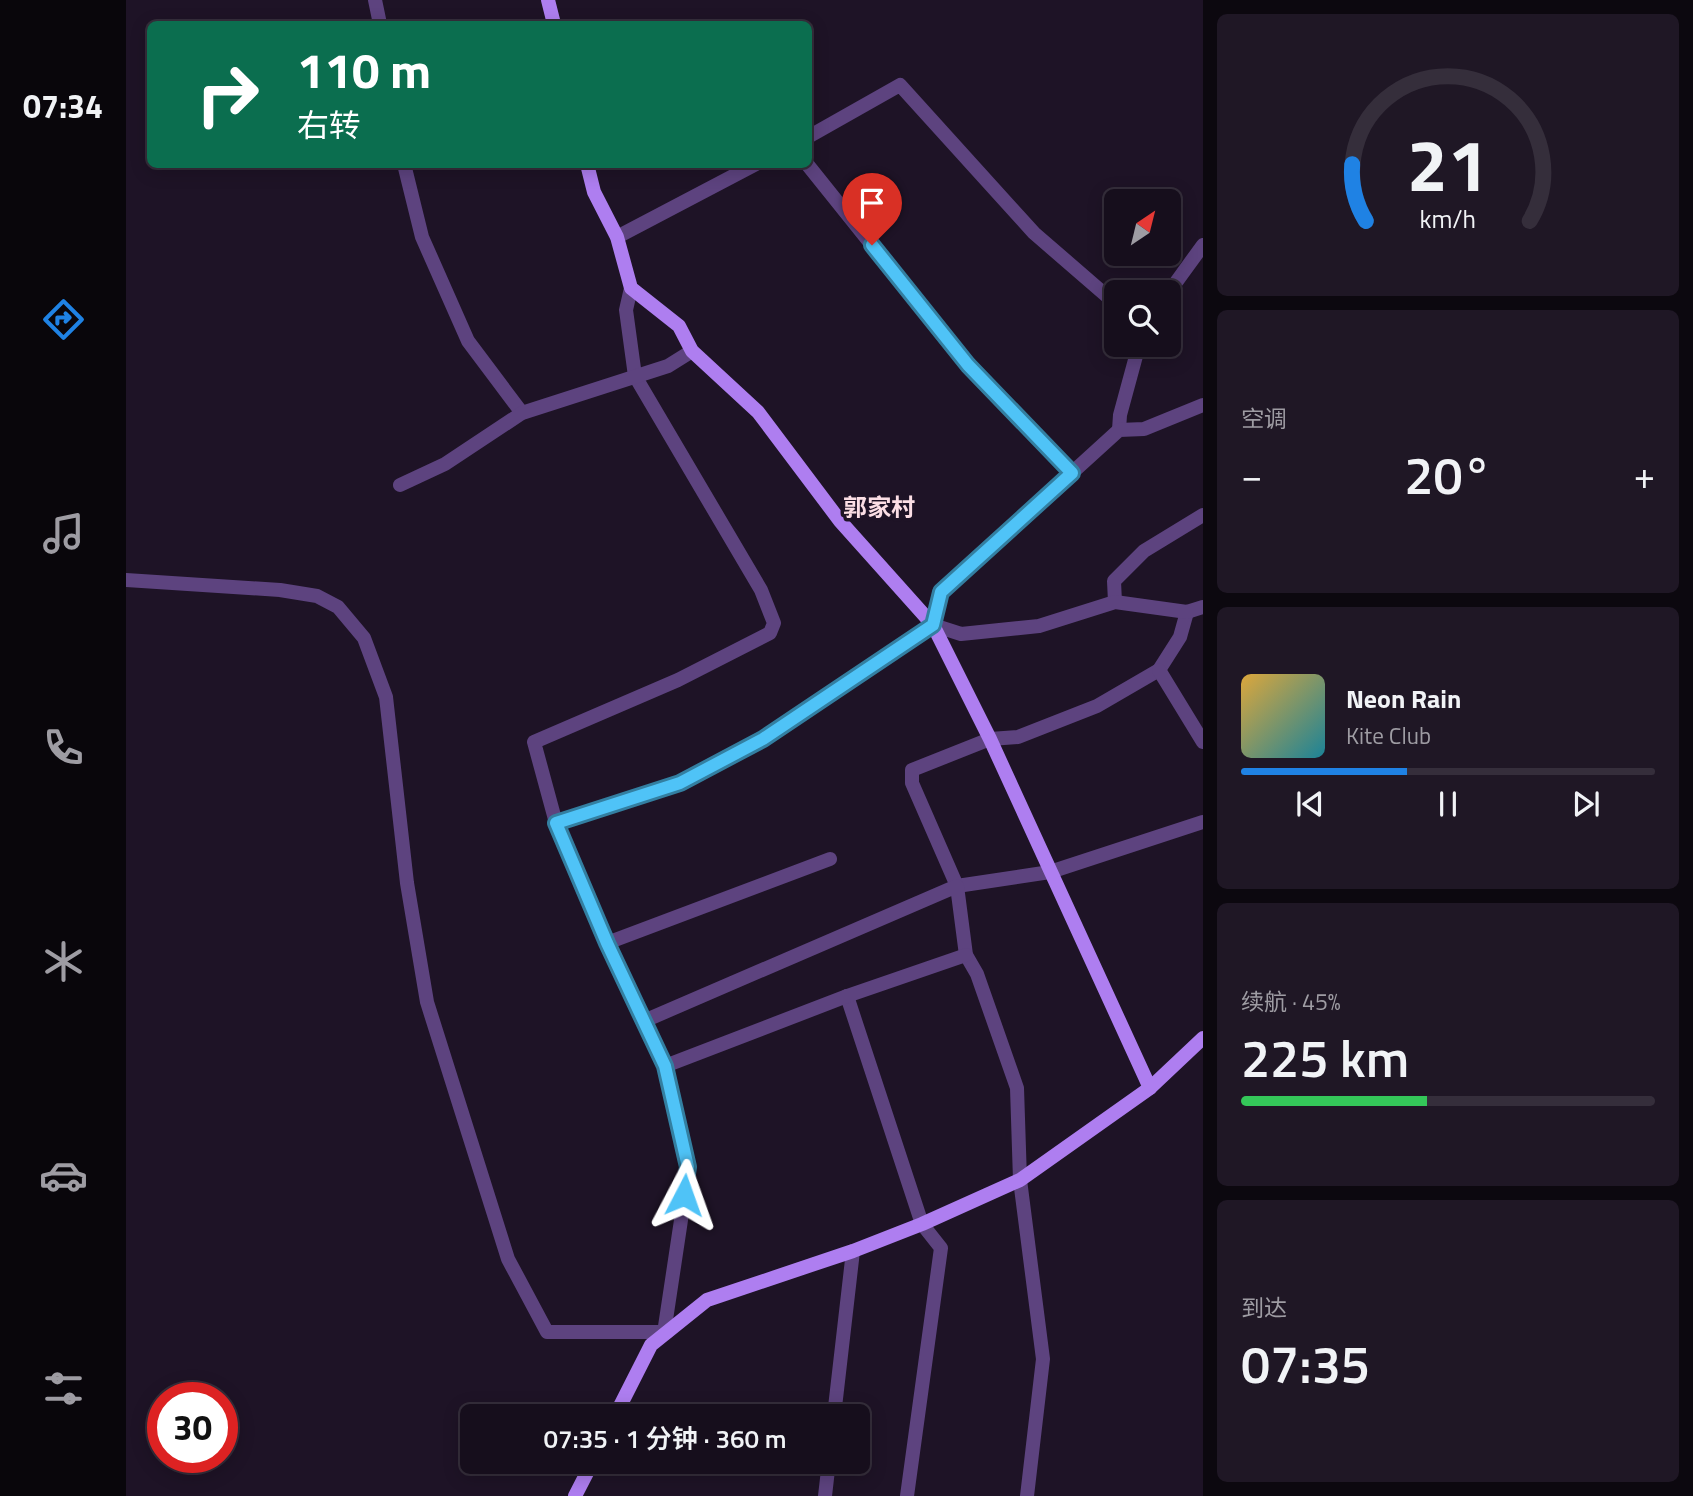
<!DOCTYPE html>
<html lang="zh">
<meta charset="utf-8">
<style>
:root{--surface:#160e1c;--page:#1f1725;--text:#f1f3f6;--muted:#9e9ca3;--line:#352e3b;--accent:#1f82e4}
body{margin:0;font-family:"Titillium Web","Noto Sans SC",sans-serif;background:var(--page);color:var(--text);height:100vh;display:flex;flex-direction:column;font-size:26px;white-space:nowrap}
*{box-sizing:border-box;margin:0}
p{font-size:23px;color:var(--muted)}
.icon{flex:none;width:38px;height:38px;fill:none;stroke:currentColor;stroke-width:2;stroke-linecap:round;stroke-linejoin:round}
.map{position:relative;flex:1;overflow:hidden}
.details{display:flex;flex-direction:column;gap:14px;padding:14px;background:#0c080f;width:490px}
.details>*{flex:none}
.top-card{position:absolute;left:21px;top:21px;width:665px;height:147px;border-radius:10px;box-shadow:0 4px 18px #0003,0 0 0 2px var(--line);background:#0b6e4f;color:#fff;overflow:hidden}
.needle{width:46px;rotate:35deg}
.controls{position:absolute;left:978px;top:189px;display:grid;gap:14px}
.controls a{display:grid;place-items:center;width:77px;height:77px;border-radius:10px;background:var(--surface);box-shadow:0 4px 18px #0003,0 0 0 2px var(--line);font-size:35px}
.speed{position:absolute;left:21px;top:1382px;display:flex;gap:14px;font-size:35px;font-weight:700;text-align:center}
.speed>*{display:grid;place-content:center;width:91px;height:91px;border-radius:50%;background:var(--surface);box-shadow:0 4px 18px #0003,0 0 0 2px var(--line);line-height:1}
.speed .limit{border:10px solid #d22;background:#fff;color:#111}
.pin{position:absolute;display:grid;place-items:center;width:60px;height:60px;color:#fff;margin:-72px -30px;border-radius:50% 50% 50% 0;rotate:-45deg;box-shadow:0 0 7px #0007}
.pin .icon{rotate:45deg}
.me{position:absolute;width:77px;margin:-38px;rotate:4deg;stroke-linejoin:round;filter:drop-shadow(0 0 5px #0008)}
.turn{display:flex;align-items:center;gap:24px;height:147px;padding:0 35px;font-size:32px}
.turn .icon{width:91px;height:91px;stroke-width:2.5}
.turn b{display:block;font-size:49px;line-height:60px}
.big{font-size:52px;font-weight:600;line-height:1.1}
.details .widget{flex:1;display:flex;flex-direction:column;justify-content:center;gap:10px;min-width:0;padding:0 24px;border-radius:10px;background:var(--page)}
.details .dial{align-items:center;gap:0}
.dial svg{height:182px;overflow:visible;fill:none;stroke:var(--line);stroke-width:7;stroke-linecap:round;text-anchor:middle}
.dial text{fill:var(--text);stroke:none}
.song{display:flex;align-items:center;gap:21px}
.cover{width:84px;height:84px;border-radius:10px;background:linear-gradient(135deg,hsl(40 70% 55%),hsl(190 70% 35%))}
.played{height:7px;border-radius:4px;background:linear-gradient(90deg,var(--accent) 40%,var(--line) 40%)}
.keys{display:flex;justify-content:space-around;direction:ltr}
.heat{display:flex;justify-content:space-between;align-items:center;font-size:38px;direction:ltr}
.charge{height:10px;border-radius:5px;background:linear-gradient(90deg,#34c759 45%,var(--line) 0)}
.trip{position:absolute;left:334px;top:1404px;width:410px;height:70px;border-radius:10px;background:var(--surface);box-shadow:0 4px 18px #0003,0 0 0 2px var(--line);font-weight:600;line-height:70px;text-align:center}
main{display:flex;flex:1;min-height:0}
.tabs{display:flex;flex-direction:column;width:126px;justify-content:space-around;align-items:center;background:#09060b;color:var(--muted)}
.tabs .icon{width:49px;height:49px}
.tabs .selected{color:var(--accent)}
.tabs b{font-size:32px;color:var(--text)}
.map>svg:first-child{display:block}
</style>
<main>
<nav class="tabs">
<b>07:34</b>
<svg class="icon selected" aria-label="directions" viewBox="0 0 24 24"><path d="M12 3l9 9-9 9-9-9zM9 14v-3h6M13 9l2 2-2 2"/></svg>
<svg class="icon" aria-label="music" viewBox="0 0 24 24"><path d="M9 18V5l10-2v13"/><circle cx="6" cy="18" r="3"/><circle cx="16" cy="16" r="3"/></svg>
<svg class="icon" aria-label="phone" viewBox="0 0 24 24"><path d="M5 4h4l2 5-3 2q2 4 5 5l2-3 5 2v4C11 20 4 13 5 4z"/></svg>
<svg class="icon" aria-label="climate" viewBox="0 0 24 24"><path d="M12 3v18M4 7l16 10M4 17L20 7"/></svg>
<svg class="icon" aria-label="car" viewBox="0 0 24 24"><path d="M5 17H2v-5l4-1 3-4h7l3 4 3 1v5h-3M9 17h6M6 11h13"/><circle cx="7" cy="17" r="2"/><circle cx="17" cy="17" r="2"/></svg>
<svg class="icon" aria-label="filters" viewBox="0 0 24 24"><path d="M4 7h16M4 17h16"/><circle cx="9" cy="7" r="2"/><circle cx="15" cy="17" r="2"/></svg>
</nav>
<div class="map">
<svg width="1077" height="1496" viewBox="0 0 1077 1496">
<rect width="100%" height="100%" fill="#1e1326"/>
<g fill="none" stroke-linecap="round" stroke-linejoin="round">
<g stroke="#5d437f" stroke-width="14">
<path d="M249,0L254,24"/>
<path d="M682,137L774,85L908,233L990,304"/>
<path d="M278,164L296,237L342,341L396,413"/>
<path d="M681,164L842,365L946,473"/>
<path d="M491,237L630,164"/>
<path d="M505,288L500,310L509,376L635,590L648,623L644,633L552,680L408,742L430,823L481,943L539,1066L563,1167L538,1333"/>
<path d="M1043,292L1077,245"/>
<path d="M993,430L994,415L1013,345"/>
<path d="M274,485L319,464L396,413L542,366L566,351"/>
<path d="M0,580L154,590L191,596L212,607L238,638L260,697L281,883L301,1002L382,1259L421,1332H541"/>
<path d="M989,602L988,581L1018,551L1077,515"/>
<path d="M1061,612L1054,637L1033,670L971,706L892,737L864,739L786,770V783L831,886L924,872L1077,822"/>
<path d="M807,625L835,634L913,626L989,602L1061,612L1077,607"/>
<path d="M1033,670L1077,742"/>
<path d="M430,823L554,783L637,739L807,625L815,592L993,430L1018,429L1077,405"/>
<path d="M481,943L704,859"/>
<path d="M721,996L796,1224L815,1248L781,1496"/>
<path d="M518,1021L831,886L840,955L851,974L891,1088L894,1180L917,1359L901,1496"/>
<path d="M539,1066L721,996L840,955"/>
<path d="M708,1416L727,1251"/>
<path d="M699,1496L703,1461"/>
</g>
<g stroke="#ae7ef0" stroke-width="14">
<path d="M422,0L428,24"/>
<path d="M461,164L468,192L491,237L505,288L553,326L566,351L632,412L714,521L807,625L864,739L1024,1088"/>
<path d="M489,1416L525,1345L581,1300L727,1251L796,1224L894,1180L1024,1088L1077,1038"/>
<path d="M449,1496L467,1461"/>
</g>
</g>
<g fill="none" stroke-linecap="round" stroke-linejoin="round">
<g stroke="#337fa1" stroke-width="18">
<path id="route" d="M558,1195L562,1167L539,1066L481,943L430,823L554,783L637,739L807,625L815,592L946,473L842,365L746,245"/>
</g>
<use href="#route" stroke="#4fc3f7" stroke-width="12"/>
</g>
<g text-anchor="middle" stroke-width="7" stroke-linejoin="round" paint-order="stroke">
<g font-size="24" font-weight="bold" fill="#fbdee5" stroke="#1e1326">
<text x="753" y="516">郭家村</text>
</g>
</g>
</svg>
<div class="controls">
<a><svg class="needle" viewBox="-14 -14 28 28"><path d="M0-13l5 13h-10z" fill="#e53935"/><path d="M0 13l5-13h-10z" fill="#9e9ca3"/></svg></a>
<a><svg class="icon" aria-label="search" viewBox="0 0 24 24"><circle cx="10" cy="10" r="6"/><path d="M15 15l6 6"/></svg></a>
</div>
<div class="speed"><div class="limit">30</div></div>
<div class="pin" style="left:746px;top:245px;background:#d93025"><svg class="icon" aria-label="arrive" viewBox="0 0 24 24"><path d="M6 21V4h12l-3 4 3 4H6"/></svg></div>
<svg class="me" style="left:558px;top:1195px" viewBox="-20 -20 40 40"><path d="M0-17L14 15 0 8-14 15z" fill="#4fc3f7" stroke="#fff" stroke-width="4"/></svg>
<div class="trip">07:35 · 1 分钟 · 360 m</div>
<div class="top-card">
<div class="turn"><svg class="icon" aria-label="right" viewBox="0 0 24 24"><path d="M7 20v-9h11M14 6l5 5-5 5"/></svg><div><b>110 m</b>右转</div></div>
</div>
</div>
<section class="details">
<div class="widget dial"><svg viewBox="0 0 100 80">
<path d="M14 69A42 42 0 1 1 86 69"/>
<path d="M14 69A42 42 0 0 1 8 44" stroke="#1f82e4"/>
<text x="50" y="56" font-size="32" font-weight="700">21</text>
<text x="50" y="72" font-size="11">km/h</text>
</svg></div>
<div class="widget"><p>空调</p>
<div class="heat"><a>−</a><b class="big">20°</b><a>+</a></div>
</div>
<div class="widget">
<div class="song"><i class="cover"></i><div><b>Neon Rain</b><p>Kite Club</p></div></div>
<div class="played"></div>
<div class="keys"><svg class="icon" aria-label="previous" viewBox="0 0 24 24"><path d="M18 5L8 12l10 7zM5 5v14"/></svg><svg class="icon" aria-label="pause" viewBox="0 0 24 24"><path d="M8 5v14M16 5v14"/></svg><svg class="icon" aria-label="next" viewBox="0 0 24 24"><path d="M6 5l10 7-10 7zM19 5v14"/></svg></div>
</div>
<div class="widget"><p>续航 · 45%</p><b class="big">225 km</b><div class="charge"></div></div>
<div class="widget"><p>到达</p><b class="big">07:35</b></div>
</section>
</main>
